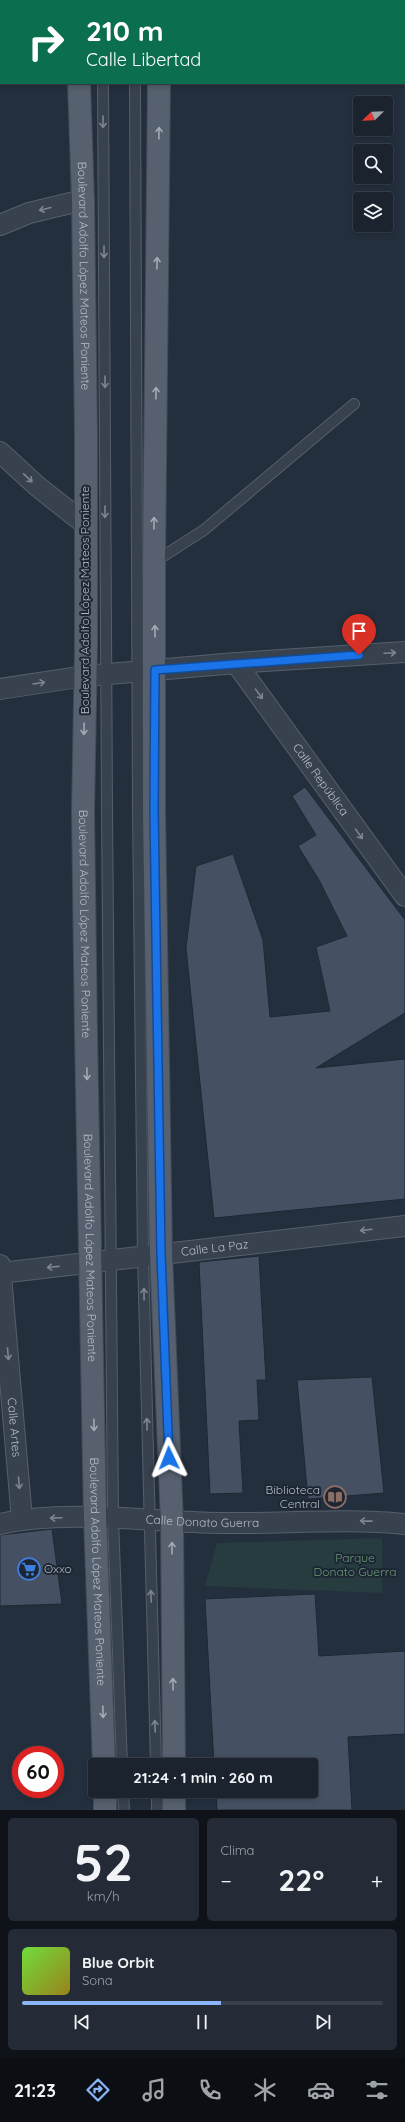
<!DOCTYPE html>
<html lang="es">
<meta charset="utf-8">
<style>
:root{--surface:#1b232e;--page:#242b36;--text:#f1f3f6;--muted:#a0a4aa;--line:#39404a;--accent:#8ab4f8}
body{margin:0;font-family:Quicksand,sans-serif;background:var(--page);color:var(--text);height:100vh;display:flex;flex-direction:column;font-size:15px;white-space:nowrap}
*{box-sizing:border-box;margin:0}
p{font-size:13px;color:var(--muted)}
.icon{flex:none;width:22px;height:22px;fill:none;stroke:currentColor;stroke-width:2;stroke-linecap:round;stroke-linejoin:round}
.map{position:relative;height:1810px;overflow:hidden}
.sheet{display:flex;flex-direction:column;gap:8px;padding:8px;background:#0f1319;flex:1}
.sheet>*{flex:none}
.top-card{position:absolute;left:0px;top:0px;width:405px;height:84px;box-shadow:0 2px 6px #0003,0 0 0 1px var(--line);background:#0b6e4f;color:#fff;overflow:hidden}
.needle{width:26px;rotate:247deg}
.controls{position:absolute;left:353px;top:96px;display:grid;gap:8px}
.controls a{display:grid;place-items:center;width:40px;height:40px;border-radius:4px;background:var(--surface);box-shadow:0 2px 6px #0003,0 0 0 1px var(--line);font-size:20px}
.speed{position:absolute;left:12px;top:1746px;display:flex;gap:8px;font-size:20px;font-weight:700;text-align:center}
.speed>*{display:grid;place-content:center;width:52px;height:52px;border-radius:50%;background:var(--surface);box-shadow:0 2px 6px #0003,0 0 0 1px var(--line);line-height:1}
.speed .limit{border:6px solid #d22;background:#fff;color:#111}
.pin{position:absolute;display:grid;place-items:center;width:34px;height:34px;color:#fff;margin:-41px -17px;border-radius:50% 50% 50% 0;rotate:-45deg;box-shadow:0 0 4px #0007}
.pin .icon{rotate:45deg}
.me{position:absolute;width:44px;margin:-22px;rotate:358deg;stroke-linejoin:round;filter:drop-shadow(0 0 3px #0008)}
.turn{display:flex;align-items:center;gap:14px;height:84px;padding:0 20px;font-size:18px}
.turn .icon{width:52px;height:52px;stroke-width:2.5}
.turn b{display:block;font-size:28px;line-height:34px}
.big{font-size:30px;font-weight:700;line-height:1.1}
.sheet .tile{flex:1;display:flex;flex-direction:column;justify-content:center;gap:6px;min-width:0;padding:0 14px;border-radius:6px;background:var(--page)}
.sheet .dial{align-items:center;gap:0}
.dial b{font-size:52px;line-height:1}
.song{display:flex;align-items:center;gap:12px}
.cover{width:48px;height:48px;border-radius:6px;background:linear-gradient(135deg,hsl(100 70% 55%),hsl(50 70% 35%))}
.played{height:4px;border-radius:2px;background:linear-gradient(90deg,var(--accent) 55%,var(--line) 55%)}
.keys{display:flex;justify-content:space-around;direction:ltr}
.heat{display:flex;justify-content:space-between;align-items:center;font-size:22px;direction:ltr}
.sheet .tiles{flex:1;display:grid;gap:8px;grid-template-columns:1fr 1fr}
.tile:last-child{grid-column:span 2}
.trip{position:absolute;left:88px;top:1758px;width:230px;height:40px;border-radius:4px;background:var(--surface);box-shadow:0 2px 6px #0003,0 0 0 1px var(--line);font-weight:700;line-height:40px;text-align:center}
.tabs{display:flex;height:64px;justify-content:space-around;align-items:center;background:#0b0e12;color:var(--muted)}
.tabs .icon{width:28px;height:28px}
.tabs .active{color:var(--accent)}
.tabs b{font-size:18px;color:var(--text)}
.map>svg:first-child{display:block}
</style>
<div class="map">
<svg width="405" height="1810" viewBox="0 0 405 1810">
<rect width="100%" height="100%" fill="#242f3e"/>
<path fill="#263c3f" d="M382,1538V1593L205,1586L217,1543Z"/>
<g fill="#455162" stroke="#1f2835">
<path d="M305,787L405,920V1013L316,1068L405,1059V1199L214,1218L186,948L196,866L233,854L263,940L270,1017L330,1011L316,947L347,936L319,880L298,846L316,835L292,796Z"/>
<path d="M259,1256L266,1380H257L259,1420L239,1421L243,1493L210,1494L199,1262Z"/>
<path d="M372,1377L384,1493L308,1499L297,1380Z"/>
<path d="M52,1529L62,1604L0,1606V1535Z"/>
<path d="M315,1594L319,1656L405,1651V1734L348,1737L352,1810H217L216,1791H311V1765H214L205,1599Z"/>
</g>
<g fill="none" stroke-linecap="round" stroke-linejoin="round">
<g stroke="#565f6c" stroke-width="12">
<g id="lane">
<path d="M102,0V1"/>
<path d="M135,0V1"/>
<path d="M103,83L107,811L113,1519L122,1765"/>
<path d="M135,83L138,810L143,1256L156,1765"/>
<path d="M154,562L204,530L354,404"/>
<path d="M123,1791L124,1810"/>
<path d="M157,1791V1810"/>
</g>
</g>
<g stroke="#565f6c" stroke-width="22">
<g id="street">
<path d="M0,225L29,213L83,200"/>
<path d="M0,452L37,486L85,524"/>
<path id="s1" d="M236,663L405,896"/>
<path d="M0,689L85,676L236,663L405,652"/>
<path id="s2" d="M0,1265L22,1519"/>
<path id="s3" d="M0,1273L405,1226"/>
<path id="s4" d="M0,1524C68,1509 150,1522 220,1523C282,1524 343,1518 405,1524"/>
</g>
</g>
<g stroke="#414a57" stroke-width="24">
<g id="primary">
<path d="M158,0V1"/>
<path d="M79,1V0"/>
<path id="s5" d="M79,83L83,200L86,435V647L83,811L86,1035L95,1518L104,1765"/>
<path d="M159,83L154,562V810L161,1254L172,1522L174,1765"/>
<path d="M105,1791V1810"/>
<path d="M174,1791V1810"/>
</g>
</g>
<use href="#lane" stroke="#38414e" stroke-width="10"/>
<use href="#street" stroke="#38414e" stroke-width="20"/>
<use href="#primary" stroke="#56606e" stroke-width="22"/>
</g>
<defs><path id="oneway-shaft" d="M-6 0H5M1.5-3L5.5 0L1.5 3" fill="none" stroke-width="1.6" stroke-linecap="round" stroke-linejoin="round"/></defs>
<g stroke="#7c8592">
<use href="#oneway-shaft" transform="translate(103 122) rotate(90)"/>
<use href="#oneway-shaft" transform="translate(45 209) rotate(166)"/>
<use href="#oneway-shaft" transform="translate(104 252) rotate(90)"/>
<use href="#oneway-shaft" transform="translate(105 382) rotate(90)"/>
<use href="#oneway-shaft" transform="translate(28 478) rotate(43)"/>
<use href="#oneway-shaft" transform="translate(105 512) rotate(90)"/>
<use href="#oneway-shaft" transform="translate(390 653) rotate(-3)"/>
<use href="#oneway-shaft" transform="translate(39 683) rotate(-9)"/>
<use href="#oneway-shaft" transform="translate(259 694) rotate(54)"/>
<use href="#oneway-shaft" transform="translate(359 834) rotate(54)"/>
<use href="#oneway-shaft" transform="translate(366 1230) rotate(173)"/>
<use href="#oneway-shaft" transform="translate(53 1267) rotate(174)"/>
<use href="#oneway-shaft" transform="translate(144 1294) rotate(-91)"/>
<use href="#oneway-shaft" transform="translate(8 1354) rotate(85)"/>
<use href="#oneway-shaft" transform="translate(147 1424) rotate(-91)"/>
<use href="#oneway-shaft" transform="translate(19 1483) rotate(85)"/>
<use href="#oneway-shaft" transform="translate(56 1518) rotate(178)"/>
<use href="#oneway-shaft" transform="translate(366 1521) rotate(-179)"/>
<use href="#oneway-shaft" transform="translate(151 1596) rotate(-92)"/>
<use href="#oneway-shaft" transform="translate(155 1726) rotate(-92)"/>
</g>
<g stroke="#a1aab7">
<use href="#oneway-shaft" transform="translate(159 133) rotate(-89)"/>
<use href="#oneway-shaft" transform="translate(157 263) rotate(-89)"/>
<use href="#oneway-shaft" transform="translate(156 393) rotate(-89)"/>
<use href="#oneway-shaft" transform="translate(154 523) rotate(-89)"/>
<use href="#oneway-shaft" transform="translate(155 631) rotate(-91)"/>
<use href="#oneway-shaft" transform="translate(84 729) rotate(91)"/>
<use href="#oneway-shaft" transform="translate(87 1074) rotate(89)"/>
<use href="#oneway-shaft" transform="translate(94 1425) rotate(89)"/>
<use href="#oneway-shaft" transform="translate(172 1548) rotate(-90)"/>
<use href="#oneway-shaft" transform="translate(173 1684) rotate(-91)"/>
<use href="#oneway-shaft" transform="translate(103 1712) rotate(88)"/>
</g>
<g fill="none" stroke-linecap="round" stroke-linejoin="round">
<g stroke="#114b97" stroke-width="10">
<path id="route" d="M169,1458L161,1254L154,810L155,670L359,655"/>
</g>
<use href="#route" stroke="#1a73e8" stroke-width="7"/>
</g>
<defs>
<g id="library-ring" transform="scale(1.15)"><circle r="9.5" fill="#1d2633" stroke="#8d6e63" stroke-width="1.5"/><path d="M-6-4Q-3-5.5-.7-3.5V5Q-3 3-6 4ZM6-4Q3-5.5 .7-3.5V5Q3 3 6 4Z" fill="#8d6e63"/></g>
<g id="supermarket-ring" transform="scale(1.15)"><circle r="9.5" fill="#1d2633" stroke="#3f7fe0" stroke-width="1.5"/><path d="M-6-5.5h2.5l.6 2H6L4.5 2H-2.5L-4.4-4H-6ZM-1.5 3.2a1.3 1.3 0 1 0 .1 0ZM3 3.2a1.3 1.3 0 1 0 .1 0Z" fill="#3f7fe0"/></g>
</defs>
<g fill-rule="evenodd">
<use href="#library-ring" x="335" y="1497"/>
<use href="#supermarket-ring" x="29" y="1569"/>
</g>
<g text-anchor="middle" stroke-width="4" stroke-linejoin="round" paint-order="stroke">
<g font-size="12" fill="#b4bcc9" stroke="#1d2633">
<text dy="4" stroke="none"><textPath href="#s5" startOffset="193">Boulevard Adolfo López Mateos Poniente</textPath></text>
<text transform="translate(85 600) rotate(-90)" y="4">Boulevard Adolfo López Mateos Poniente</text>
<text dy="4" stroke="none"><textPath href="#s1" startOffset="144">Calle República</textPath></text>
<text dy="4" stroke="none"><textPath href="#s5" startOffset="841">Boulevard Adolfo López Mateos Poniente</textPath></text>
<text dy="4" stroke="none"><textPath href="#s5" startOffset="1165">Boulevard Adolfo López Mateos Poniente</textPath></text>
<text dy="4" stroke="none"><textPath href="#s3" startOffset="216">Calle La Paz</textPath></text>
<text dy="4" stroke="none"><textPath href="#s2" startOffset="163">Calle Artes</textPath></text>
<text dy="4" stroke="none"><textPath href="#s4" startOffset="203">Calle Donato Guerra</textPath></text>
<text dy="4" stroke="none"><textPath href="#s5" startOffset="1489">Boulevard Adolfo López Mateos Poniente</textPath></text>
</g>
<g font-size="12" fill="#b4bcc9" stroke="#1d2633" text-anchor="end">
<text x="320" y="1494">Biblioteca<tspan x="320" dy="14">Central</tspan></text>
<text x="44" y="1573" text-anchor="start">Oxxo</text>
</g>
<g font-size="12" fill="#6b9a76" stroke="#1d2633">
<text x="355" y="1562">Parque<tspan x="355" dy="14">Donato Guerra</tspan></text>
</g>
</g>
</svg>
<div class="controls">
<a><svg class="needle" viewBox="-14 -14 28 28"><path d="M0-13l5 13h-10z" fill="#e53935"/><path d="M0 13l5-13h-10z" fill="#a0a4aa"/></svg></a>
<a><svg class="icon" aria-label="search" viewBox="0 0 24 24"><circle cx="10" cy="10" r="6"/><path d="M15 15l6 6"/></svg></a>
<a><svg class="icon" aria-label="layers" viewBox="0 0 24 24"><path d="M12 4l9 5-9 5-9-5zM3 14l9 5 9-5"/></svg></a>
</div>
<div class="speed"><div class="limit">60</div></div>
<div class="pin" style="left:359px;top:655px;background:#d93025"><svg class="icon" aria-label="arrive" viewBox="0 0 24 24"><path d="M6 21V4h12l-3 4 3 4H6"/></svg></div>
<svg class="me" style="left:169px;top:1458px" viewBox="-20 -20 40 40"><path d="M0-17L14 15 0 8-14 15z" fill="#1a73e8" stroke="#fff" stroke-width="4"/></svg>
<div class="trip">21:24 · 1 min · 260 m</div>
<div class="top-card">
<div class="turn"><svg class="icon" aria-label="right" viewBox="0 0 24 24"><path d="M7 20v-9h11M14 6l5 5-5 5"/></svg><div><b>210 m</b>Calle Libertad</div></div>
</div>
</div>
<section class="sheet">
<div class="tiles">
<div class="tile dial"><b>52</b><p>km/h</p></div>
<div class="tile"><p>Clima</p>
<div class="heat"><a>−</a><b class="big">22°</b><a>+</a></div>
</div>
<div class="tile">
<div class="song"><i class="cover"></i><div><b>Blue Orbit</b><p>Sona</p></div></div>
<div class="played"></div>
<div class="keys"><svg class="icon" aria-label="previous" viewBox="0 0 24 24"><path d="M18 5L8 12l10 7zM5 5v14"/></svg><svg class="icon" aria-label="pause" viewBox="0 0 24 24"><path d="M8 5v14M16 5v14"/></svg><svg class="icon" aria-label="next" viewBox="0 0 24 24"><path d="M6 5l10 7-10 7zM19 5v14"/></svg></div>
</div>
</div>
</section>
<nav class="tabs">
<b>21:23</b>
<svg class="icon active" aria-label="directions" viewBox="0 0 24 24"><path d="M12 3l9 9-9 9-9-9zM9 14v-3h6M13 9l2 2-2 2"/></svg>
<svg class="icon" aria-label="music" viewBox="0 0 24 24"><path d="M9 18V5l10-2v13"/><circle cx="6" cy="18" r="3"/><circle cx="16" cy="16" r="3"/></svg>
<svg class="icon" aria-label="phone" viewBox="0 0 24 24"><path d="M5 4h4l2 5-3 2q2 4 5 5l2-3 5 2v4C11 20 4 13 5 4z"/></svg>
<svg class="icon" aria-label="climate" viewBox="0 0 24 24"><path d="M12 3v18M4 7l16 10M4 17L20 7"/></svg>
<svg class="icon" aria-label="car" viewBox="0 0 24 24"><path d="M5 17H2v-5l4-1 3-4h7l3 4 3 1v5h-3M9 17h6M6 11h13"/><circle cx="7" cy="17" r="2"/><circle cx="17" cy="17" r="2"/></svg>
<svg class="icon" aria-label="filters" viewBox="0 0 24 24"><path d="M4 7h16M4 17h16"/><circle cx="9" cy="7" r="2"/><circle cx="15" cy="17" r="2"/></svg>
</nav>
